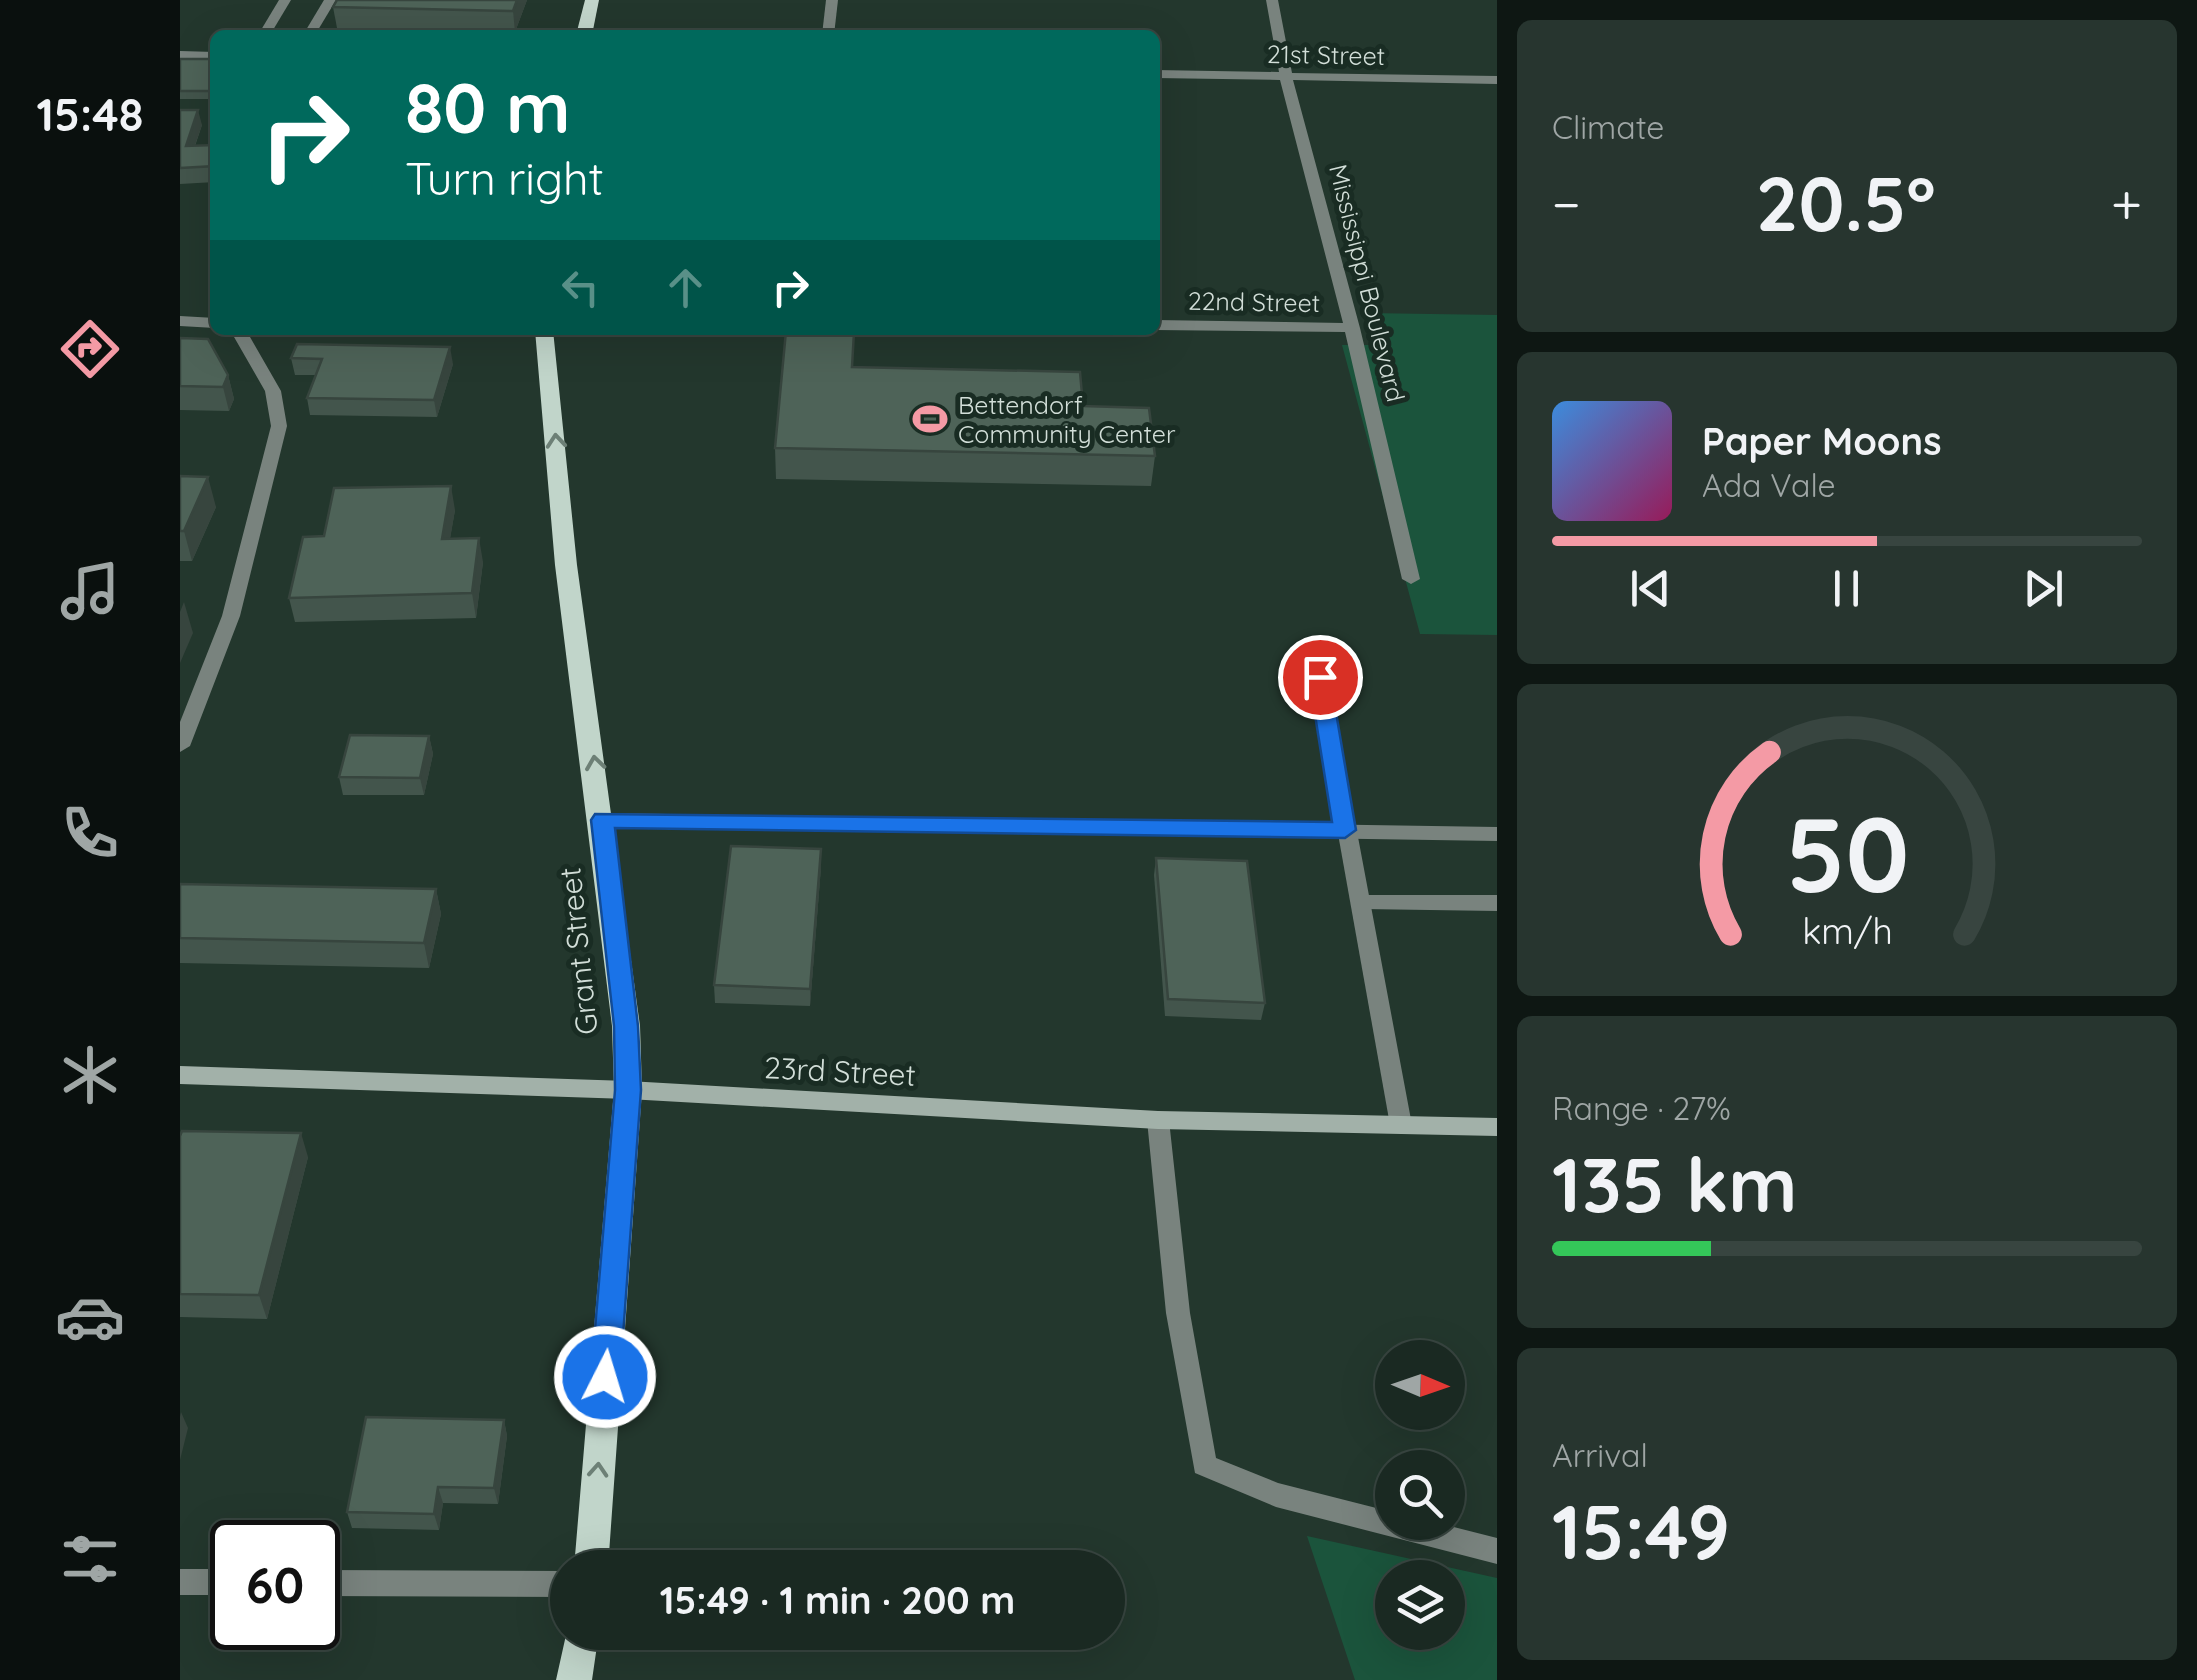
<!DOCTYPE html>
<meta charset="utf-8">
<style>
:root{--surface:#1a2922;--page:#27352f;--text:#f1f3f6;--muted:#9fa6a5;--line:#384540;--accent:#f49aa5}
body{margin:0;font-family:Quicksand,sans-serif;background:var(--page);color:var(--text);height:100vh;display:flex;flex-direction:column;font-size:38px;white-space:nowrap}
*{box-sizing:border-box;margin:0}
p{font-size:32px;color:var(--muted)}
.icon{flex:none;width:55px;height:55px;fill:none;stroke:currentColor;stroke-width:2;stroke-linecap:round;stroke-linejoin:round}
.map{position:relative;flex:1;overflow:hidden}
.panel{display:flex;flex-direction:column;gap:20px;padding:20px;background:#0e1713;width:700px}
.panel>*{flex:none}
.top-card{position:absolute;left:30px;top:30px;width:950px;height:305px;border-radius:15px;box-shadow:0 10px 40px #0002,0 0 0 2px var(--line);background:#00695c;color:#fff;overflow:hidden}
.needle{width:65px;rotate:92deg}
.controls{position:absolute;left:1195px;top:1340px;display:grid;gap:20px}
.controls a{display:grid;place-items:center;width:90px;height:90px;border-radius:50%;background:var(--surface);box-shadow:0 10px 40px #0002,0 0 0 2px var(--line);font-size:50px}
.speed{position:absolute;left:30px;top:1520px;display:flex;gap:20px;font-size:50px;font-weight:700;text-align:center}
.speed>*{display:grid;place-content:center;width:130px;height:130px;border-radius:50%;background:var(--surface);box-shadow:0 10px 40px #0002,0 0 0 2px var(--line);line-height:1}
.speed .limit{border:5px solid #111;border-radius:15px;background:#fff;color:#111}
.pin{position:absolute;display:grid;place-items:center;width:85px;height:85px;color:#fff;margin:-42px;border:5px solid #fff;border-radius:50%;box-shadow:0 2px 10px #0007}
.me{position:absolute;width:110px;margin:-55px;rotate:5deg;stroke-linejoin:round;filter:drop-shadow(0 0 8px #0008)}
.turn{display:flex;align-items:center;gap:35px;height:210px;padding:0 30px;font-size:45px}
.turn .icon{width:130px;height:130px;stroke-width:2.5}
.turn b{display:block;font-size:70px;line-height:85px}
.lanes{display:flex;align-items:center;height:95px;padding:0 30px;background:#0003;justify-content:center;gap:50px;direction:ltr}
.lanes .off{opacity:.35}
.big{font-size:75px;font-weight:700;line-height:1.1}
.panel .widget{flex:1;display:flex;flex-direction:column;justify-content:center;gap:15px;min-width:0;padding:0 35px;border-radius:15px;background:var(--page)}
.panel .dial{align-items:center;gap:0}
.dial svg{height:260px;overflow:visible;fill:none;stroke:var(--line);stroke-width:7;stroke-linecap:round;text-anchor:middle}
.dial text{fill:var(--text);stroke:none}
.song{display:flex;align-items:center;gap:30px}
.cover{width:120px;height:120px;border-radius:15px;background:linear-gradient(135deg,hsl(210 70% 55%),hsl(330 70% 35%))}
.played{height:10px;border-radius:5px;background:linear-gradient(90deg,var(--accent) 55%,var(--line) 55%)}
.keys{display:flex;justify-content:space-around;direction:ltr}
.heat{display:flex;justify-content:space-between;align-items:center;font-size:55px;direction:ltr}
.charge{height:15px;border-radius:8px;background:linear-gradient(90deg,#34c759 27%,var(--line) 0)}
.trip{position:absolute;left:370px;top:1550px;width:575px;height:100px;border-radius:50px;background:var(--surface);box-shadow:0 10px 40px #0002,0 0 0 2px var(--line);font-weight:700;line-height:100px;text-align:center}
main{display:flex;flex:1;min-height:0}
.menu{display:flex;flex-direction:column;width:180px;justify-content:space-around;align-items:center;background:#0a100e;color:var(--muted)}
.menu .icon{width:70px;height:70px}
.menu .on{color:var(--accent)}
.menu b{font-size:45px;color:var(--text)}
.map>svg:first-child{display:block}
</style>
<main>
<nav class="menu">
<b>15:48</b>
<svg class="icon on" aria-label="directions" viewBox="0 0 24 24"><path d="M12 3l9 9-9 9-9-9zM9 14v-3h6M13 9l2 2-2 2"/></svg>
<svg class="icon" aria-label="music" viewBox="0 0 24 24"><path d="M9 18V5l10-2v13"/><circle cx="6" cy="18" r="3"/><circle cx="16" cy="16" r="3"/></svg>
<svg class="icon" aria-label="phone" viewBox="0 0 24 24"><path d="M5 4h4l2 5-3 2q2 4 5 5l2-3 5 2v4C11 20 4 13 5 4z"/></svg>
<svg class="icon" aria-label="climate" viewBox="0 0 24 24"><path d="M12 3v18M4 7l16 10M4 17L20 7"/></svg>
<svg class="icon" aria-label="car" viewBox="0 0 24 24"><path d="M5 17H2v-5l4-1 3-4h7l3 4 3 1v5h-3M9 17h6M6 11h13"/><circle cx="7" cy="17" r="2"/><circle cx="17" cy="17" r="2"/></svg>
<svg class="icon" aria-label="filters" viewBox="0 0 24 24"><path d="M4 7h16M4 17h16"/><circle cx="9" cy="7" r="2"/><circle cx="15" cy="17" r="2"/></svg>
</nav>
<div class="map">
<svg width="1317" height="1680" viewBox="0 0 1317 1680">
<rect width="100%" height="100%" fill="#23372d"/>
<g fill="#1b543c" fill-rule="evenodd">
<path d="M1186,313L1317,315V635L1240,634L1162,345H1195Z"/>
<path d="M1127,1536L1317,1578V1680H1175ZM1212,1578H1268V1632H1212Z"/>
</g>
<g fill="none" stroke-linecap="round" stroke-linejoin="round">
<g fill="#79837e" fill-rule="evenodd">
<path d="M99,0H111L90,35H78Z"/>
<path d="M144,0H156L135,35H123Z"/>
<path d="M646,0H658L654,35H642Z"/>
<path d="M0,316L35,318V328L0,326Z"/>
<path d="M50,330H66L101,391L107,426L60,616L10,746L0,752V722L42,616L91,426L85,391Z"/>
<path d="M423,813L1317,827V841L423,827L413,820Z"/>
<path d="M1182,895H1317V911L1182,909L1175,907L1172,902L1175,897Z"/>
<path d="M978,1111L986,1114L989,1120L1010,1313L1036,1458L1098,1483L1212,1512V1522H1254L1317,1538V1564L1096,1507L1015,1473L986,1313L967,1120L970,1114Z"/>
<rect x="0" y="1569" width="52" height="26"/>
<path d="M138,1570L388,1571V1597L138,1596Z"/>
</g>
<g fill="#79837e" fill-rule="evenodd">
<path d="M1086,0H1098L1112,73L1317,76V84L1113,80L1180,328L1240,579L1231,584L1222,579L1165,332L975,330V320L1163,323L1100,80L975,78V70L1099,72Z"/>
<path d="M0,51L35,52V60L0,59Z"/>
<path d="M1139,671L1148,677L1232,1125L1229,1131L1221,1134L1213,1131L1210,1125L1130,677Z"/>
</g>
<path fill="#a2b1a9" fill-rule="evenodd" d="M0,1066L448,1081L978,1111L1317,1118V1136L978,1129L448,1099L0,1084Z"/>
<g fill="#c1d5ca" fill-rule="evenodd">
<path d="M405,0H419L412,35H396Z"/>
<path d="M355,330H373L397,565L460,1026L462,1090L428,1568H394L434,1090L432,1026L375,565Z"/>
<path d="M388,1626V1632H419L412,1680H376Z"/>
</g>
</g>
<g fill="#43554c">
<path d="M157,0H347L335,32L157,28L153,7Z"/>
<rect x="0" y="59" width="35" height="40"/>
<path d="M0,110L22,125L15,146L35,145V182L0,184Z"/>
<path d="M0,338L48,375L54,399L49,411L0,410Z"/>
<path d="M111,358L273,364L257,417L130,415L127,398L136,375H115Z"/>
<path d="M673,367L903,406L975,456L971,486L596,479L595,448Z"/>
<path d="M0,476L36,507L12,561H0Z"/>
<path d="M275,510L270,538L303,562L296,618L115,622L109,598L144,536Z"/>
<path d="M249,736L253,754L244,795H163L159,777Z"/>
<path d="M976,858L1085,1003L1081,1020L985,1016L974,875Z"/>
<path d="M641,867L630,1006L535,1003L534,985Z"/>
<path d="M0,884L256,889L261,914L249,968L0,963Z"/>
<path d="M0,1136L128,1157L87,1319L0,1317Z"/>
<path d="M324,1420L327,1436L318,1504L263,1503L259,1530L172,1528L167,1512Z"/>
</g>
<g fill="#37453e">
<path d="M337,0H347L335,32L333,11Z"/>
<path d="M18,110L22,125L9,162L6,146Z"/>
<path d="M270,347L273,364L257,417L254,400Z"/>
<path d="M48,375L54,399L49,411L43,387Z"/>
<path d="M28,477L36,507L12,561L4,531Z"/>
<path d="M271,486L275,510L266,563L262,539Z"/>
<path d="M299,538L303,562L296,618L292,593Z"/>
<path d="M4,602L13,633L0,663V612Z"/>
<path d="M249,736L253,754L244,795L240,778Z"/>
<path d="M641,849V867L630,1006V989Z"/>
<path d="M256,889L261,914L249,968L244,943Z"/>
<path d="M121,1133L128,1157L87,1319L79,1295Z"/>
<path d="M1,1412L8,1428L0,1460V1417Z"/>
<path d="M324,1420L327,1436L318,1504L314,1488Z"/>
<path d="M258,1487L263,1503L259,1530L254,1514Z"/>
</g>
<g fill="#4e6358" stroke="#37453e" stroke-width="2.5">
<path d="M157,0H337L333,11L153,7Z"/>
<rect x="0" y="59" width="35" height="32"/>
<path d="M0,110H18L6,146L35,145V166L0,168Z"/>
<path d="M606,331L674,332L672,367L900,372L903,406L969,408L975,456L595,448Z"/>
<path d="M0,338L28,339L48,375L43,387L0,386Z"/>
<path d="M117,344L270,347L254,400L127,398L142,359L111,358Z"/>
<path d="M0,476L28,477L4,531H0Z"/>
<path d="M271,486L262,539L299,538L292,593L109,598L123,537L144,536L154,488Z"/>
<path d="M170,735L249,736L240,778L159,777Z"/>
<path d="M551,846L641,849L630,989L534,985Z"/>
<path d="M976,858L1067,861L1085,1003L988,999Z"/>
<path d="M0,884L256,889L244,943L0,938Z"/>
<path d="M2,1131L121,1133L79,1295L0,1294V1136Z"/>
<path d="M186,1417L324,1420L314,1488L258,1487L254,1514L167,1512Z"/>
</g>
<defs><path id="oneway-chevron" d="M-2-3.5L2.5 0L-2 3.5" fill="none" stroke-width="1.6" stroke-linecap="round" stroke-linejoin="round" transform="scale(2.5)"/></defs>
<g stroke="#6d8076">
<use href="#oneway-chevron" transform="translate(376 441) rotate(-95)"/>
<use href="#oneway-chevron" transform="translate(415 763) rotate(-98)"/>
<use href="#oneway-chevron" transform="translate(418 1470) rotate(-86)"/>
</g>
<path fill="#1a73e8" stroke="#114b97" stroke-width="2.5" d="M1140,670L1150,677L1176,830L1165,838L435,828L458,1026L461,1090L440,1377L435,1386L425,1390L415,1386L411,1377L435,1090L434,1026L411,820L415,814L1152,822L1129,677Z"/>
<defs>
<g id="stadium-bare" transform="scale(2.7)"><path d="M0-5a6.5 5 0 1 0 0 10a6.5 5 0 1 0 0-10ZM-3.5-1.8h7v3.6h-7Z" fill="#f49aa5" stroke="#192c23" stroke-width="2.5" paint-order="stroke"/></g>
</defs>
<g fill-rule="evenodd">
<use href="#stadium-bare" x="750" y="419"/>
</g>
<g text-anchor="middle" stroke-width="10" stroke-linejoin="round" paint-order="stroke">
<g font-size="25" fill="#d2ded8" stroke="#192c23">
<text transform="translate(1146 55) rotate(1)" y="9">21st Street</text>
<text transform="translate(1187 283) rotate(76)" y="9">Mississippi Boulevard</text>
<text transform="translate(1074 302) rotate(1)" y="9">22nd Street</text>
</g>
<g font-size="25" fill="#d2ded8" stroke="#192c23" text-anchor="start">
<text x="778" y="414">Bettendorf<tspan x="778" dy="29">Community Center</tspan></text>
</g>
<g font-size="30" fill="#d2ded8" stroke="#192c23">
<text transform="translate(399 951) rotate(-96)" y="10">Grant Street</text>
<text transform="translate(660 1072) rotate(3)" y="10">23rd Street</text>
</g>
</g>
</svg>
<div class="controls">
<a><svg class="needle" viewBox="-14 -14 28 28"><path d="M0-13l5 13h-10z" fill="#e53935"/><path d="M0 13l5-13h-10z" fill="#9fa6a5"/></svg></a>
<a><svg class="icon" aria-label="search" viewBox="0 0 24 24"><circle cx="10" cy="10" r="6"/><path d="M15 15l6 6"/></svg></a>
<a><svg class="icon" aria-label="layers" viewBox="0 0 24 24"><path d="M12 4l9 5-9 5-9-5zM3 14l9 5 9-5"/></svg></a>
</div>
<div class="speed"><div class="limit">60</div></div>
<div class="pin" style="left:1140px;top:677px;background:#d93025"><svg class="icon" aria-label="arrive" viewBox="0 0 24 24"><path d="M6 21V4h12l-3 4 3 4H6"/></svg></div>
<svg class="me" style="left:425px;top:1377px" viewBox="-20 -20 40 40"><circle r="17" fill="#1a73e8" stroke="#fff" stroke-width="3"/><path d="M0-11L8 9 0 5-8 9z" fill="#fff"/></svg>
<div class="trip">15:49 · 1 min · 200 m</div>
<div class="top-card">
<div class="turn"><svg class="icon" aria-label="right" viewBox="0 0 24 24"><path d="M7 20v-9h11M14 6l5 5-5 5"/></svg><div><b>80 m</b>Turn right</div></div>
<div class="lanes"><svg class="icon off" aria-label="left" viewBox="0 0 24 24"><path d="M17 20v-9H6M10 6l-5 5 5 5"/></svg><svg class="icon off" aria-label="ahead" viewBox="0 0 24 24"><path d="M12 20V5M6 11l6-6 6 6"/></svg><svg class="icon" aria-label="right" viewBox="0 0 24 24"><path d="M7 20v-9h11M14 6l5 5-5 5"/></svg></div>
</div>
</div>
<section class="panel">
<div class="widget"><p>Climate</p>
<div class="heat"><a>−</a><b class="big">20.5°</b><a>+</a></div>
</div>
<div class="widget">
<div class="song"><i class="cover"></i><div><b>Paper Moons</b><p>Ada Vale</p></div></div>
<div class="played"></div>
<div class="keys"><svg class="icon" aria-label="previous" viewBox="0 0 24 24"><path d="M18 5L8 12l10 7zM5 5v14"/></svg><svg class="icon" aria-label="pause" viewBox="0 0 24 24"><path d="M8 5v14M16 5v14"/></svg><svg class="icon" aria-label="next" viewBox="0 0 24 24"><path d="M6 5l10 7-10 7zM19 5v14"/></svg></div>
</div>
<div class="widget dial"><svg viewBox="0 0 100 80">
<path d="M14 69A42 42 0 1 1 86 69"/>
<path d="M14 69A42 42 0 0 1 26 13" stroke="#f49aa5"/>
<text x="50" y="56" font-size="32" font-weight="700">50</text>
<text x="50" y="72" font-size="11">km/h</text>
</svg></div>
<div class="widget"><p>Range · 27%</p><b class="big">135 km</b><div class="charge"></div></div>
<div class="widget"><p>Arrival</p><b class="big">15:49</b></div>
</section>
</main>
